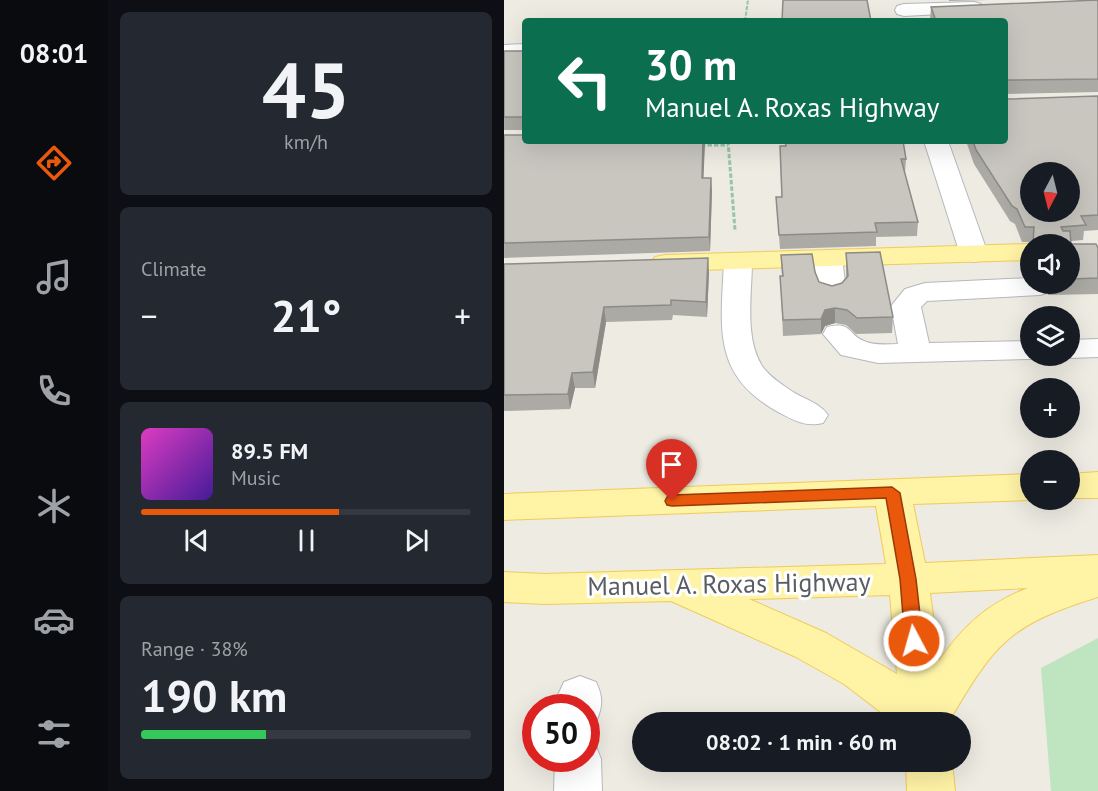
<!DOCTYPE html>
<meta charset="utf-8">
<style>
:root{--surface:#171b24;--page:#242831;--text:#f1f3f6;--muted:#9ea1a6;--line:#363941;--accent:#ea580c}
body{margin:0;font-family:"PT Sans",sans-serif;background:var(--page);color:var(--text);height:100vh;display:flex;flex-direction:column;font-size:22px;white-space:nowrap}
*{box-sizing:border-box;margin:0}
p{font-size:20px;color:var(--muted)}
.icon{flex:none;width:33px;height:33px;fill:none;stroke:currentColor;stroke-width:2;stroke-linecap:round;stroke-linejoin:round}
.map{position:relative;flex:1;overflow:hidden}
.drawer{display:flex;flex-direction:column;gap:12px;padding:12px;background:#0d0f14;width:396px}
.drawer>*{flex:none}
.banner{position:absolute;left:18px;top:18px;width:486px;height:126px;border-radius:6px;box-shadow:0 6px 24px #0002;background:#0b6e4f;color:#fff;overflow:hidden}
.needle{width:39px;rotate:187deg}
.fabs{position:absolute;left:516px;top:162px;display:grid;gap:12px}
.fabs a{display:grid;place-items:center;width:60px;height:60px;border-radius:50%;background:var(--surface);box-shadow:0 6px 24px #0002;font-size:30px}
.speed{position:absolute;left:18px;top:694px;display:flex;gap:12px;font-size:30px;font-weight:700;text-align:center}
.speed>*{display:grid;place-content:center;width:78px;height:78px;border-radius:50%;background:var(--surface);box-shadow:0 6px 24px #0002;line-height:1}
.speed .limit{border:9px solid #d22;background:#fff;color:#111}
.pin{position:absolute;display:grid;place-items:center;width:51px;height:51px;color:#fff;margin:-62px -26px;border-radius:50% 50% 50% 0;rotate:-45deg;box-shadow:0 0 6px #0007}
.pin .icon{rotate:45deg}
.me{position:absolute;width:66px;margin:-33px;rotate:354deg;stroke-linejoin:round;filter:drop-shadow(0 0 4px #0008)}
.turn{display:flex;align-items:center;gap:21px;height:126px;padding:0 24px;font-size:27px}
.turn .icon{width:78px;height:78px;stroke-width:2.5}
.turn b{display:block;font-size:42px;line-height:51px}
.big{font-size:45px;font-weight:800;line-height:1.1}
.drawer .widget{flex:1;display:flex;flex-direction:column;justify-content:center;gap:9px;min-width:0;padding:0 21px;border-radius:9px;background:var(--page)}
.drawer .dial{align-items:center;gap:0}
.dial b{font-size:78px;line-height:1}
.song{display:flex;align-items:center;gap:18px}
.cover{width:72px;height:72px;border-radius:9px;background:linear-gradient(135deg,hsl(310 70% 55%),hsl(260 70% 35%))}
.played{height:6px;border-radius:3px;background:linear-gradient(90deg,var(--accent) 60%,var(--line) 60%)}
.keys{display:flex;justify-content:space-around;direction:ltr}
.heat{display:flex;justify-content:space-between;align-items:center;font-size:33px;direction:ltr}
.charge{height:9px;border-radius:4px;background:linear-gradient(90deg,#34c759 38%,var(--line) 0)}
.trip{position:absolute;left:128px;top:712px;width:339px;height:60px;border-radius:30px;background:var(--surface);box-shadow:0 6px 24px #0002;font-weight:800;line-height:60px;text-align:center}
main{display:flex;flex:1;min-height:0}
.tabs{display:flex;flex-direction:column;width:108px;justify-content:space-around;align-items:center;background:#090b0e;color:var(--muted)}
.tabs .icon{width:42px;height:42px}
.tabs .current{color:var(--accent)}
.tabs b{font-size:27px;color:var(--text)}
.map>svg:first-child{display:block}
</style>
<main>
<nav class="tabs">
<b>08:01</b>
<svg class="icon current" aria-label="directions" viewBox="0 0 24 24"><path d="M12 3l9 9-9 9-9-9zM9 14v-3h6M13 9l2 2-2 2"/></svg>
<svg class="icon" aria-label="music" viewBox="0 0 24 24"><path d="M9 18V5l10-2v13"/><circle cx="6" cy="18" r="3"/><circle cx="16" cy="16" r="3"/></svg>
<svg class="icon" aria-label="phone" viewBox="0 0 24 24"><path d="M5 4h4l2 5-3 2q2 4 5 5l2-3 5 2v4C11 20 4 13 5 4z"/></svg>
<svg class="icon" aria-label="climate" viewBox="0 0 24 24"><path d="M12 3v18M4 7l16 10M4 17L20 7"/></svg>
<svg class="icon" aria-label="car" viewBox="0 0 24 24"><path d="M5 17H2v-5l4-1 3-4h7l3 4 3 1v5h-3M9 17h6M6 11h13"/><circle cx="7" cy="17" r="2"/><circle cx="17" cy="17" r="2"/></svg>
<svg class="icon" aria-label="filters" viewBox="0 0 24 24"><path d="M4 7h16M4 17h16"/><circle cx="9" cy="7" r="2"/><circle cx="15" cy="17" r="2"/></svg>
</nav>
<section class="drawer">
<div class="widget dial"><b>45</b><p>km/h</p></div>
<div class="widget"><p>Climate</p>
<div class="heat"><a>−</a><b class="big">21°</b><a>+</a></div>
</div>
<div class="widget">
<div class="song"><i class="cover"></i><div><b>89.5 FM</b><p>Music</p></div></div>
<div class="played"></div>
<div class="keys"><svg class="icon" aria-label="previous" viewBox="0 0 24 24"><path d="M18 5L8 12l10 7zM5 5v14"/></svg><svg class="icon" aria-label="pause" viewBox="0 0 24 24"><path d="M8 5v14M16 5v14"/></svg><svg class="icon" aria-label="next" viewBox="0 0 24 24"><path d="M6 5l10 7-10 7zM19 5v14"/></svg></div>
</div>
<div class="widget"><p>Range · 38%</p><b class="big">190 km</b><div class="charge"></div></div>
</section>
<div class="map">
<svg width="594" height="791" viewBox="0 0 594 791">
<rect width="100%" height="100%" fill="#edebe2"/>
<path fill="#bee5bf" d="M594,638V791H547L537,668Z"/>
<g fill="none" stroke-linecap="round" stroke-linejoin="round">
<g stroke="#b5b8bd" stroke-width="2">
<g id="minor">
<path d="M470,2L477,4L479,8L477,12L400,16L393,14L391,10L393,6L400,4Z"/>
<path d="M21,44V56L0,57V45Z"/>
<path d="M420,141H444L484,254L480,260L470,262L460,260L456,254Z"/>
<path d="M324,250L334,252L338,258L342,290L337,296L327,299L317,296C310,286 307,262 314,252Z"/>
<path d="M234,253L244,255L248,261C248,293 240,337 258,366C265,376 276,383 286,390C299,399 315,402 324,415L319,423C302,427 291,421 276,413C207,376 217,328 220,261L224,255Z"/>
<path d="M526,278V284H549L550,286L546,292L536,295L423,301L417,307L425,343L526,341V356L537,357L526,359L374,363L337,355L319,334L323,327C348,321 343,334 360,341C371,346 383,344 394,344L387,306L401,289L421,283Z"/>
<path d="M594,339V357L566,358L555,356H566V340Z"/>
<path d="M76,676L92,682C99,697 99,706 92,722L82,725V708H54V695L60,682Z"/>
<path d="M82,741L91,744L97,759L98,791H50L51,759H82Z"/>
</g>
</g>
<g stroke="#f0cb58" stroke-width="2">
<g id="major">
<path d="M526,244H529H526V260L161,271L151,269L147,263L151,257L161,255Z"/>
<path d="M594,472V498H566V474Z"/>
<path d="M526,474V500L409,504L421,563L594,555V597C504,625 491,643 444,723H391L340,684L292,657L167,601L41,604L0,602V572L41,574L382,564L372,506L0,520V494ZM524,588C484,603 459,626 435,661L426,593ZM386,595L393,674L322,633L245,599Z"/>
<path d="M402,762H448L451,791H403Z"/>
</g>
</g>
<path stroke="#97c6a6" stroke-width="2" stroke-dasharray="4 1.5" stroke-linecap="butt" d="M241,21L244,0"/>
<g stroke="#97c6a6" stroke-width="3" stroke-dasharray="4.5 2" stroke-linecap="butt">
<path d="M224,141L231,230"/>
<path d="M197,145H224"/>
</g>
<use href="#minor" fill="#fff" fill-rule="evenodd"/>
<use href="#major" fill="#fff3a6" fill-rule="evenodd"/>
</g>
<g fill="#acaaa4">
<path d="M445,0H485L445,1Z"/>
<path d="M594,0V92L501,94V21H427L426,19L427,7Z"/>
<rect x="0" y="51" width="21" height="79"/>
<path d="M594,96V230L580,231L579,240L567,241V244L594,248V294L544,295L546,284H566V244H527L528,242H518L511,224L506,221L470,164L462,141H501L503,99Z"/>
<path d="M0,135L21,141H201L199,178L208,191L206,251L0,258Z"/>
<path d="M281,141H399L402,159L401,173L414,222L413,236L372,237V246L276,249L272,197H278L276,159L281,146Z"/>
<path d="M342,253L389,317L388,333L352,334L342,325L331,323L321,326L317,334L279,336L277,292L276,276H278L277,255L311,272L315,282L328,286L338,283L342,278Z"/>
<path d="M0,264L205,272L203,317L169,315L168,320L102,322L91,388H71L66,409L0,411Z"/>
</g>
<g fill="#8c8b86">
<path d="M199,141H201L199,192L198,178Z"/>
<path d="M207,178L208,191L206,251L205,237Z"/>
<path d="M204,258L205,272L203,317L202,302Z"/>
<path d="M100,307L102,322L91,388L89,372Z"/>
<path d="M331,308V323L321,326L317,334V319L321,310Z"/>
<path d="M68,373L71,388L66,409L64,394Z"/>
</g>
<g fill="#c8c6bf" stroke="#8c8b86" stroke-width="1.5" fill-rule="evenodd">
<path d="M279,0H363L367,21H278Z"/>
<path d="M594,0V79L503,80L501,82V21H432L427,7Z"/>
<path d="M0,51H21V126L19,117H0Z"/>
<path d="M594,96V215L577,216L582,225L557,227L559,231H566L567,244H592L594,248V278L566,279V244H529L530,227H521L513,209L508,206L472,150L469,141H501V97L503,99ZM526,172H566V212H526Z"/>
<path d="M21,134V141H199L198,178H207L205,237L0,243V135H19Z"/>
<path d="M281,141H399L402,159H397L414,222L371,223L373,232L275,235L272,197H278L276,146H282Z"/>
<path d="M376,252L389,317L353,318L343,310L331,308L321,310L317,319L279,320L276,276H279L277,255L308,254L311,272L315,282L328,286L338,283L344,276L342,253Z"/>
<path d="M204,258L202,302L167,300V305L100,307L89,372L68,373L64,394L0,395V264Z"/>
</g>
<path fill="#ea580c" stroke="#983908" stroke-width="1.5" d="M388,487L396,493L412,579L419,641L416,646L410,648L404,646L401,641L396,579L382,498L168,506L163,505L161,501L163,497L168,495Z"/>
<g text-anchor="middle" stroke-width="6" stroke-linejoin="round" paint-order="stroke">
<g font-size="26" fill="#5a5e63" stroke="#fff">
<text transform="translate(225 584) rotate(-1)" y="9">Manuel A. Roxas Highway</text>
</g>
</g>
</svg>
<div class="fabs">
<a><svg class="needle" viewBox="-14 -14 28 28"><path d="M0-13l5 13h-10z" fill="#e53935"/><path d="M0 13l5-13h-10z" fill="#9ea1a6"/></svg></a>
<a><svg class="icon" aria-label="sound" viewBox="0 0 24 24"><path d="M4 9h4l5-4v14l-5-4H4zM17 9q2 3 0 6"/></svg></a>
<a><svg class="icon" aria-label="layers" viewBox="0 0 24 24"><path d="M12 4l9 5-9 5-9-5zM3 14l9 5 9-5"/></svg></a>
<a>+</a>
<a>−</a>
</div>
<div class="speed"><div class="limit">50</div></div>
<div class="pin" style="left:168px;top:501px;background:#d93025"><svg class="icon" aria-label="arrive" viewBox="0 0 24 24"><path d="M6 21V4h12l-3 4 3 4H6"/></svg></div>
<svg class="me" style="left:410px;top:641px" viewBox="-20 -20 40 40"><circle r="17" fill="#ea580c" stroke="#fff" stroke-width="3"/><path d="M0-11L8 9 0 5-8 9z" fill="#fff"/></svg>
<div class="trip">08:02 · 1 min · 60 m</div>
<div class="banner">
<div class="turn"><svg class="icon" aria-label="left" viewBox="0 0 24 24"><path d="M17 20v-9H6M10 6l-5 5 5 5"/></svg><div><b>30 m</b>Manuel A. Roxas Highway</div></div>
</div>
</div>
</main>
